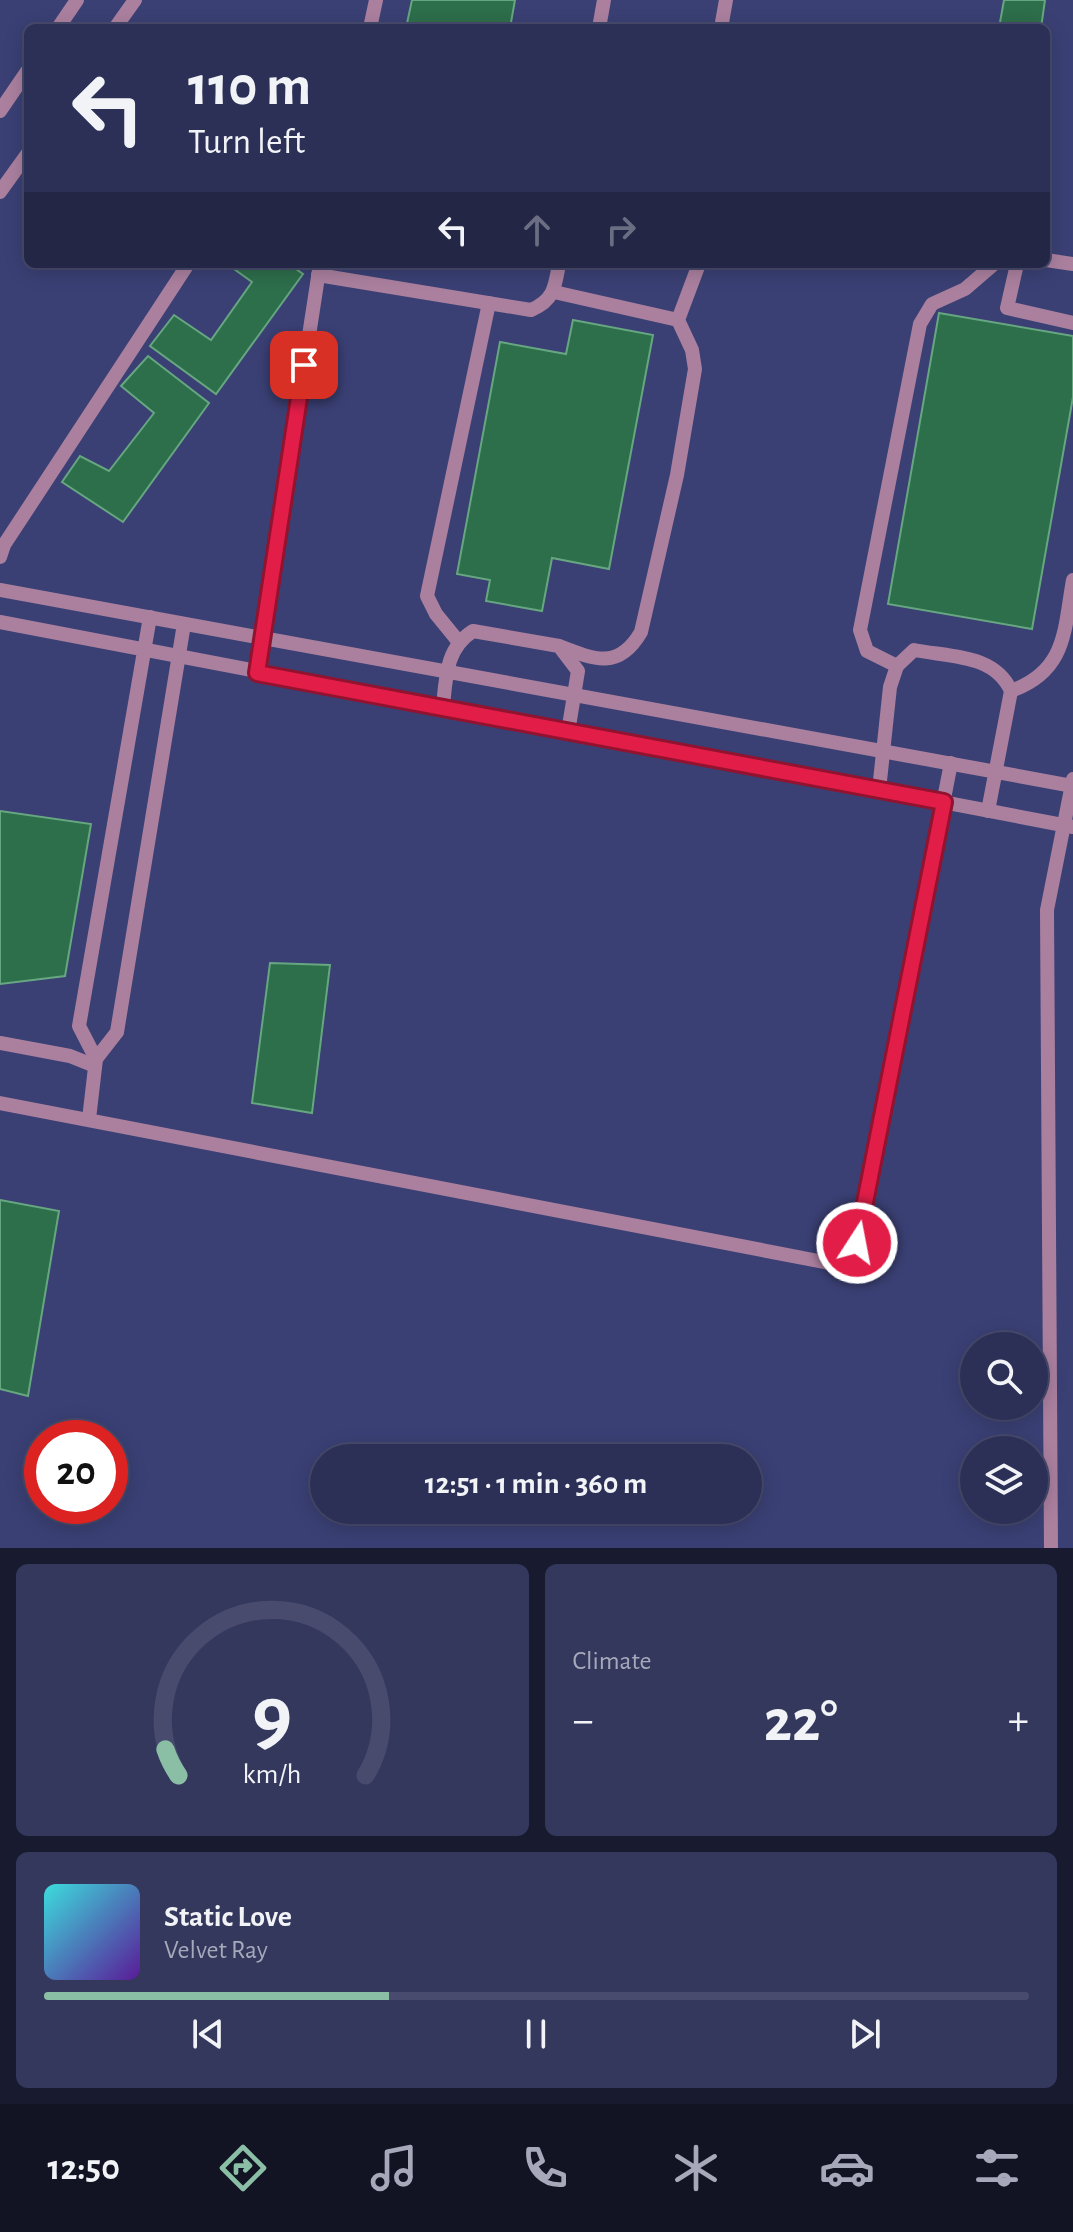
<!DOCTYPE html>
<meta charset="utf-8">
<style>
:root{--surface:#2c3057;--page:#34385d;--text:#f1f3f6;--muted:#a6a9ba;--line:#484b6d;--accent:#8abfa5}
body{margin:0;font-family:"Alegreya Sans",sans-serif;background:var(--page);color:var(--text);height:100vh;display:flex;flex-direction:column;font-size:30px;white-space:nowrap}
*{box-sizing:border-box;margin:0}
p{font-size:26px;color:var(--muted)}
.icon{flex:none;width:44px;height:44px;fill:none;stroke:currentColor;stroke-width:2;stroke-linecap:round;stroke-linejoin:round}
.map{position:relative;height:1548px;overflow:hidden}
.side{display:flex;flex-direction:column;gap:16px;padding:16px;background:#181a30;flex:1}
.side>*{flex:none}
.top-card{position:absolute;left:24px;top:24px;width:1026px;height:244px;border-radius:12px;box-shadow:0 4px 20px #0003,0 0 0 2px var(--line);background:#2c3057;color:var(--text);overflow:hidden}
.tools{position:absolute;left:960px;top:1332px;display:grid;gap:16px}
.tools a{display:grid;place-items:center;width:88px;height:88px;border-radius:50%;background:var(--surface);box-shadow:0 4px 20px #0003,0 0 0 2px var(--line);font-size:40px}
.speed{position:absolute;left:24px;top:1420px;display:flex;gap:16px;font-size:40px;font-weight:700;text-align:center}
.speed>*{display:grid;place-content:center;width:104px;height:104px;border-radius:50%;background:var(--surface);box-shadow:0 4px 20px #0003,0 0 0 2px var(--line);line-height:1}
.speed .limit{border:12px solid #d22;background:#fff;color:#111}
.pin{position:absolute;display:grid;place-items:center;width:68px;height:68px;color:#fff;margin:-34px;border-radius:16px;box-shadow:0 4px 12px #0006}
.me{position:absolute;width:88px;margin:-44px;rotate:11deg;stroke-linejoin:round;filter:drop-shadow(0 0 6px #0008)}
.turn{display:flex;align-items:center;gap:28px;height:168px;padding:0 32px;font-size:36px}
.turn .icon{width:104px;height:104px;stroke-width:2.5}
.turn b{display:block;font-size:56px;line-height:68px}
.lanes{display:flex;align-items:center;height:76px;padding:0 32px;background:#0003;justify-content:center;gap:40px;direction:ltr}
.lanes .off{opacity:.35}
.big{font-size:60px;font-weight:700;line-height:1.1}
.side .widget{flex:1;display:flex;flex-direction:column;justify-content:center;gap:12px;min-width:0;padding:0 28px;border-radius:12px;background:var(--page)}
.side .dial{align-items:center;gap:0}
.dial svg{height:208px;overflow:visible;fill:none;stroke:var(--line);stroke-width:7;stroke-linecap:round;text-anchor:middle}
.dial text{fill:var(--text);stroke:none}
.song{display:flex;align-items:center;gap:24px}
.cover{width:96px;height:96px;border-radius:12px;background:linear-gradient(135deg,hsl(180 70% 55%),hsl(270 70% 35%))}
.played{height:8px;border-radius:4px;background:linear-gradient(90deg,var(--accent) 35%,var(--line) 35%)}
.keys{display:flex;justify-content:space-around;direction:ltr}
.heat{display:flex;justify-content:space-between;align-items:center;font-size:44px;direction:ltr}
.side .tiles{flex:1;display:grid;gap:16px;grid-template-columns:1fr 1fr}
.widget:last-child{grid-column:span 2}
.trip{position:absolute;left:310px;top:1444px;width:452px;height:80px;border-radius:40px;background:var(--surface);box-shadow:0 4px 20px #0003,0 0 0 2px var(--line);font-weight:700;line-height:80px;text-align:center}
.tab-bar{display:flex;height:128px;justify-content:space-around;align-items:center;background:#121323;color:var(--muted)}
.tab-bar .icon{width:56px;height:56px}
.tab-bar .active{color:var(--accent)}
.tab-bar b{font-size:36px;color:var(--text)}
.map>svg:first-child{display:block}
</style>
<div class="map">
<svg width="1073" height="1548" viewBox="0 0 1073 1548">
<rect width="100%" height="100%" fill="#3a4074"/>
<g fill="#2d6e4b" stroke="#66a680" stroke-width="2">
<path d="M412,0H515L510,28H406Z"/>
<path d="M1004,0H1045L1041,28H999Z"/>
<path d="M227,264H289L303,274L216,394L150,346L174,315L211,340L252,282Z"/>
<path d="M939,313L1073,336V397L1032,629L888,604Z"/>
<path d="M573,320L653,335L609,569L552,558L542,611L486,601L490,580L457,574L500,342L566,354Z"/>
<path d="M148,356L209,403L123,522L62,482L80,456L109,471L154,413L121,386Z"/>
<path d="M0,811L91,824L65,976L0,984Z"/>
<path d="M270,963L330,965L312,1113L252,1103Z"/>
<path d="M0,1200L59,1211L28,1396L0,1389Z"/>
</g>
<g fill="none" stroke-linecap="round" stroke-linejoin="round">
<g stroke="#ab809f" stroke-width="14">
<path d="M58,28L77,0"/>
<path d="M115,28L135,0"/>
<path d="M370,28L376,0"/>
<path d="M599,28L604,0"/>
<path d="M721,28L726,0"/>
<path d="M0,111L28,70"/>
<path d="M0,192L28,153"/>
<path d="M1046,260L1073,264"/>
<path d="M1017,264L1007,308L1073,323"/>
<path d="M318,275L531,310C554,300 555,287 559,264"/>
<path d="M554,292L678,320"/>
<path d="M0,557L4,545L188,264"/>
<path d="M0,590L1073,786"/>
<path d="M0,622L1073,827"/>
<path d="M458,641L436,614L427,596L489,303"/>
<path d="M559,646C595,660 619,670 641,632L677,475L695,369L692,350L678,320L699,264"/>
<path d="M897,666L867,651L860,630L920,324L932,304L965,289L994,264"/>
<path d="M257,673L320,264"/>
<path d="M1011,691C1067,671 1064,630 1073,580"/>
<path d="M443,706C446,677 446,648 473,631L559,646L578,671L568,732"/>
<path d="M879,790L890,687L897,666L914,650C950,657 995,654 1011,691L988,811"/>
<path d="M0,1043L70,1056L95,1066"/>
<path d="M96,1059L79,1026L150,617"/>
<path d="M0,1103L829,1263L844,1256L857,1243L951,763"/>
<path d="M89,1119L96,1059L117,1032L184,624"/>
<path d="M1051,1548L1047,910L1073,779"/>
</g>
</g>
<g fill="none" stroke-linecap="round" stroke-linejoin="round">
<g stroke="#92132f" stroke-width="20">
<path id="route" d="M304,365L257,673L944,802L857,1243"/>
</g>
<use href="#route" stroke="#e11d48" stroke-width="14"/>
</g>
</svg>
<div class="tools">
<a><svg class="icon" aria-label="search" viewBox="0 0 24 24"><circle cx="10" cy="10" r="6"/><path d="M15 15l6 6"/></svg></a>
<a><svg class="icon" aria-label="layers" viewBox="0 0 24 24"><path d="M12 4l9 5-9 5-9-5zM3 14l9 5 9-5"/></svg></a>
</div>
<div class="speed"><div class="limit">20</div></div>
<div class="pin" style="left:304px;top:365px;background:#d93025"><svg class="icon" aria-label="arrive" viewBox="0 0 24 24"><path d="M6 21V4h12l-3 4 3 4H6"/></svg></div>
<svg class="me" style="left:857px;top:1243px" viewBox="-20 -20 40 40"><circle r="17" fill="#e11d48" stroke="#fff" stroke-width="3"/><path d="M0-11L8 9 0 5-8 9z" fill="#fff"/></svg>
<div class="trip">12:51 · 1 min · 360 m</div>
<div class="top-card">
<div class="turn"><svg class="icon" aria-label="left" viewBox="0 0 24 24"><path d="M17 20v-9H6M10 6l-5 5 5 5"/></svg><div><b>110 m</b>Turn left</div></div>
<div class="lanes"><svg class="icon" aria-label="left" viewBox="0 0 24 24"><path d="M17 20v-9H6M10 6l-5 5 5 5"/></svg><svg class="icon off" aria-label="ahead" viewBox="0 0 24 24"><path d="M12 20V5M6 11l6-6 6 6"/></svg><svg class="icon off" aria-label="right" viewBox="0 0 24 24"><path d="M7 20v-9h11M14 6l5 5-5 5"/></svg></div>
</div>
</div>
<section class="side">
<div class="tiles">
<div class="widget dial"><svg viewBox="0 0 100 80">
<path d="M14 69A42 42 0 1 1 86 69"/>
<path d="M14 69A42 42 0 0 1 9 59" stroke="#8abfa5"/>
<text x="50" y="56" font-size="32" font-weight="700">9</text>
<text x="50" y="72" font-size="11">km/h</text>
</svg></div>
<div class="widget"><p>Climate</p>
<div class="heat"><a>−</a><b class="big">22°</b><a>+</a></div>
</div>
<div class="widget">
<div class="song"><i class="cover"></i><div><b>Static Love</b><p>Velvet Ray</p></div></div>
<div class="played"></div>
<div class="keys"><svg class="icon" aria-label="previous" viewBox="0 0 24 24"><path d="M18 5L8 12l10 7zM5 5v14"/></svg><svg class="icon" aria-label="pause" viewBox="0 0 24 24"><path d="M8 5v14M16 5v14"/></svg><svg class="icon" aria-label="next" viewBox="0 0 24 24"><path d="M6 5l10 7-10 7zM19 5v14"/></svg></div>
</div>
</div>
</section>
<nav class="tab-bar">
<b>12:50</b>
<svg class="icon active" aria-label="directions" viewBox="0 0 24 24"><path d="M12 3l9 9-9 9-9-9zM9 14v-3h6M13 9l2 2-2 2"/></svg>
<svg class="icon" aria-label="music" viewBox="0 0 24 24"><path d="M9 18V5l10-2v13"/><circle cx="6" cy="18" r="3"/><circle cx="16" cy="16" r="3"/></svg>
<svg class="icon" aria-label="phone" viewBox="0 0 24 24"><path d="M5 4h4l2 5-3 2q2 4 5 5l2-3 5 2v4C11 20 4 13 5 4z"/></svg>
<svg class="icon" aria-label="climate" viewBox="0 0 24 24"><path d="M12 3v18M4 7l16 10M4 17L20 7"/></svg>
<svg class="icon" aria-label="car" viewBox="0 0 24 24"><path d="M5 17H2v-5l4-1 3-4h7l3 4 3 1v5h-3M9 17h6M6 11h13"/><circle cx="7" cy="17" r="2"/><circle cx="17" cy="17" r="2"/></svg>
<svg class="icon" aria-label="filters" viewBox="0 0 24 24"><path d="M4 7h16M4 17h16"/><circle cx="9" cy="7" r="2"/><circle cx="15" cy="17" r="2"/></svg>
</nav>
